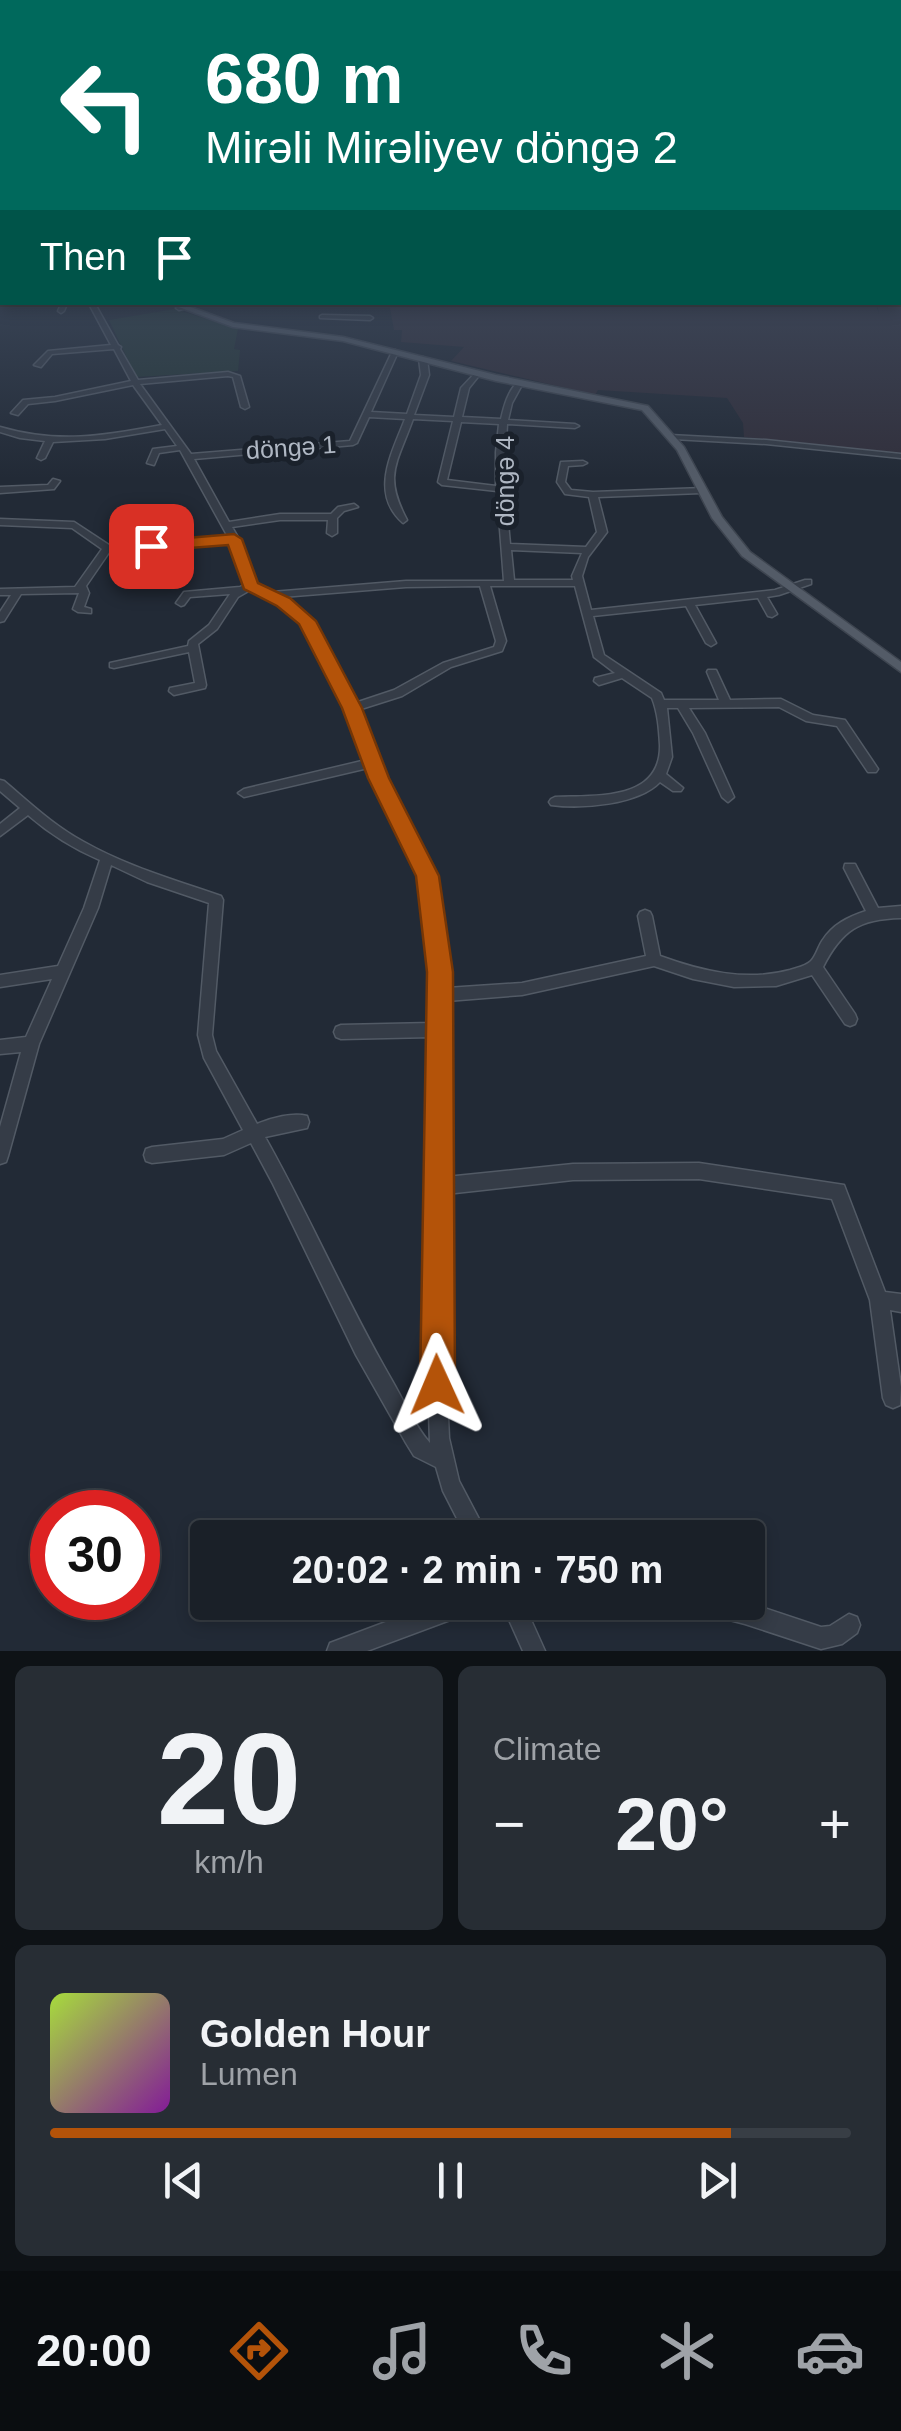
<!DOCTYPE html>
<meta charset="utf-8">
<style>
:root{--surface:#1a2028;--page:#272d34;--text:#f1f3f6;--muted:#9fa3a8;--line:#383e45;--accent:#b45309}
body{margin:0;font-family:Arial,sans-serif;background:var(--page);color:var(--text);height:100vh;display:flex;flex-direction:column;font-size:38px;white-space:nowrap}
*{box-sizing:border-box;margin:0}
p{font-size:32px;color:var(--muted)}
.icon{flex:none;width:55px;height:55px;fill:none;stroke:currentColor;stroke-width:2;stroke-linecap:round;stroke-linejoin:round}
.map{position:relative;height:1651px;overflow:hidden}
.panel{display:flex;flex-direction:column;gap:15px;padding:15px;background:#0e1216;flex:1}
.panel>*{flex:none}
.hud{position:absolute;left:0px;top:0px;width:902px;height:305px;box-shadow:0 5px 15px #0003,0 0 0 2px var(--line);background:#00695c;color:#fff;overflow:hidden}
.speed{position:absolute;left:30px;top:1490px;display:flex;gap:20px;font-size:50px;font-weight:700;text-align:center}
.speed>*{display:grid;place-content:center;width:130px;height:130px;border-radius:50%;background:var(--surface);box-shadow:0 5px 15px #0003,0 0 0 2px var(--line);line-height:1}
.speed .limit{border:15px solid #d22;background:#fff;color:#111}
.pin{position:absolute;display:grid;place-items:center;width:85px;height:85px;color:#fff;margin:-42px;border-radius:20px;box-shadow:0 5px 15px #0006}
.me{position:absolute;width:110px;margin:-55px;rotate:359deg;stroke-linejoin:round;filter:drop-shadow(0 0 8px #0008)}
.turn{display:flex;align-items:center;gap:35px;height:210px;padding:0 40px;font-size:45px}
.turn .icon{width:130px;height:130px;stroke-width:2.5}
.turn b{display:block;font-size:70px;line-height:85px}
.then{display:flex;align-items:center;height:95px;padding:0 40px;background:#0003;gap:20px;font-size:38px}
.big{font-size:75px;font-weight:600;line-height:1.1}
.panel .widget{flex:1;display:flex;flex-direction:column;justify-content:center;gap:15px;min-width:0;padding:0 35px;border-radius:15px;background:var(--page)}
.panel .dial{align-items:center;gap:0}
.dial b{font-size:130px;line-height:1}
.song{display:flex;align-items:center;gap:30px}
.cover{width:120px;height:120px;border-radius:15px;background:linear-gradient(135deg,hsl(80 70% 55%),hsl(290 70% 35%))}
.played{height:10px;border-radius:5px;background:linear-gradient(90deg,var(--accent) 85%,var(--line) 85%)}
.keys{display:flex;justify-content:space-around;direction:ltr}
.heat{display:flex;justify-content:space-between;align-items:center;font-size:55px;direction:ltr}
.panel .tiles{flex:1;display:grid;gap:15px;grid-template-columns:1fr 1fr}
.widget:last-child{grid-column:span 2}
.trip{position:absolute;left:190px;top:1520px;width:575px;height:100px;border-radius:10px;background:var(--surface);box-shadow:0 5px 15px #0003,0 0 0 2px var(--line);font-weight:600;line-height:100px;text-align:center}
.menu{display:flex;height:160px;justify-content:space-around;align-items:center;background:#0a0d10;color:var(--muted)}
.menu .icon{width:70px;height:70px}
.menu .active{color:var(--accent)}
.menu b{font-size:45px;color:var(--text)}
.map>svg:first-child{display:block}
</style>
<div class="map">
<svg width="901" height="1651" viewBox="0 0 901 1651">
<rect width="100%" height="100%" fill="#222a36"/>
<path fill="#312f3b" d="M901,298V454L744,437L743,423L727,398L598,390L595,395L451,361L464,347L401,342L402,330H394L389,303L875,302L879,314L877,303L900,302Z"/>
<path fill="#253738" d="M175,309L238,329L234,349L240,350L238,371L136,377L109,320Z"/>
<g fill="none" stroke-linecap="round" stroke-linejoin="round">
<g stroke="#525a65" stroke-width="3">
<g id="minor">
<rect x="0" y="261" width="2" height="4"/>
<rect x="900" y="276" width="1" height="6"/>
<rect x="0" y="282" width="2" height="4"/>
<rect x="0" y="297" width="2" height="4"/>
<path d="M62,302H68L64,311L61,313L58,311Z"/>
<path d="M88,302H94L118,345L121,347L120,349L138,380L228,372L240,376L249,407L245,409L241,407L233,377L228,376L140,384L191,454L350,441L392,352L395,350L398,352L371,412L407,414L421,375L419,359L423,357L427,359L429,375L414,415L454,417L461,388L477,371L481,373L469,388L462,417L501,419C504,406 508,390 519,381L523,383L512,403L508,420L575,424L579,426L575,428L507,424L504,480L510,544L586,547L597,532L589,497L565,494L557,482L561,462L583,461L587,463L583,465L568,466L565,482L571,490L593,492L704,488L705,490L701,493L598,497L607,532L588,557L582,576L591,610L775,590L805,580H811V584L779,595L767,597L777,614L772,617L768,616L758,598L695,605L716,643L711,646L706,643L686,606L593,616L604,655L661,693L664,700H719L707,672L708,670H716L730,700L781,699L813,715L845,720L876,766L878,769L876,772H868L837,726L806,721L779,707L689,708L705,733L734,797L728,802L722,797L693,733L678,708H667L672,757L666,774L683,788L681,791H673L660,782C638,805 581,809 551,805L549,802L551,799L555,797C595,795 661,802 660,745C659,729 658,713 652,698L622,678L599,685L594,681L595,678L615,673L594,657L575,586H490L506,641L502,651L451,667L402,696L358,710L384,778L439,890L447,988L522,983L646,956L638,916L640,912L645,910L650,912L652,916L660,956C701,971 746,982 790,970C796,968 806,966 811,961C816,956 818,947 822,941C833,924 848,917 866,911L844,868L845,864H855L878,908L901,906V918C859,919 842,930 823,967L855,1014L857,1019L855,1024L850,1026L845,1024L812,975L776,986L734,987L693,979L654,966L522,995L447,1001L446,1177L573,1164L699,1163L844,1185L885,1292L901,1294V1312L890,1310L901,1387L900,1405L893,1408L886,1405L883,1398L870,1300L832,1199L699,1179L573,1180L446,1194L445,1353L449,1438L459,1481L489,1538H467L443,1491L436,1467L414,1456L406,1443L356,1355L273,1184L251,1143L224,1155L152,1163L146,1161L144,1155L146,1149L152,1147L223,1139L243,1130L204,1058L198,1035L209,903L147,882L111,865L98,908L39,1044L8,1156L6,1162L0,1164V1127L21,1052L0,1054V1040L26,1037L52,979L0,987V975L58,966L84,908L100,860C74,849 50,834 28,815L0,836V824L20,808L0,791V780L4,781C30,803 54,826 84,842C126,866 175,880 221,896L223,900L212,1035L216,1051L257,1124C271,1118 293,1112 307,1116L309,1122L307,1128L265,1137C309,1215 345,1299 390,1377C403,1399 414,1425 430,1443L427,1353L432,1037L341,1039L336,1037L334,1032L336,1027L341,1025L432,1023L433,973L425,890L368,768L244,797L238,793L244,789L366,760L346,708L307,629L281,604L252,589L238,597L217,629L198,644L206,685L205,688L174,695L169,691L170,688L195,683L189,652L114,668L110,667V663L188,646L189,641L209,625L230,594L190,597L184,605L181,606L176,603L184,592L240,587L244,585L230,542L110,551L86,586L89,593L84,607L91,609V613L78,612L73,609L79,593L21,594L4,621L0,622V612L11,595H0V589L75,587L102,549L72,528L0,525V519L74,522L109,545L228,537L180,450L159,453L154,465L147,463L153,449L177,446L165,429L105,439L53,442L45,458L41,460L37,458L45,441L20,438L0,432V427C58,444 103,436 162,425L133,385L55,401L28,404L18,415L11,413L23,400L55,397L131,381L114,349L52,354L41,367L34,365L48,351L111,345ZM369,417L405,419C392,453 369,493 403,523L407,520C383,475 397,464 413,419L453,421L438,482L442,485L497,491L504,581H406L272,592L251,581L239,539L232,527L280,520H328L327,533L332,536L337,533V518L344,511L358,507L354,504L338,507L331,514H280L229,522L194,459L353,445L357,443ZM461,422L499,424L496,452V486L447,480ZM511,550L582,553L572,576L573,580H514ZM480,586L496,641L494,647L443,663L394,690L355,703L315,625L282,597L406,587Z"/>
<path d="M195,302H208L179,310L176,308Z"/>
<path d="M322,315L370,316L373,318L370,320L320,318V316Z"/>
<path d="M670,435L766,440L901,454V458L766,444L673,439H670Z"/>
<path d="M53,479L60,481L54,489L0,493V487L48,485Z"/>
<path d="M439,1602H480L477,1610L367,1651H327L330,1643Z"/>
<path d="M501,1602H523L545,1651H523Z"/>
<path d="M688,1602H746L821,1627L830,1626L849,1614L857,1617L860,1625L857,1633L842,1644L821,1649L745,1624L691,1610Z"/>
</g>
</g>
<g stroke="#3e4550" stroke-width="3">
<path id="major" d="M165,302H177L234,323L343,337L496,375L648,406L684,447L722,517L750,552L901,662V672L742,556L712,518L677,450L642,410L496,381L343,341L233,327Z"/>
</g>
<use href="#minor" fill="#353c47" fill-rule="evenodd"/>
<use href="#major" fill="#535b67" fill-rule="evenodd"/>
</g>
<linearGradient id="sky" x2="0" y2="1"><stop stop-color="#13171e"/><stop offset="0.52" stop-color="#3e4a5d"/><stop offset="1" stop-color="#3e4a5d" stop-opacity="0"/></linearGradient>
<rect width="901" height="479" fill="url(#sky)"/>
<path fill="#b45309" stroke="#753606" stroke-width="2.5" d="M234,534L242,539L258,583L290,598L316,621L362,708L389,778L439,876L453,972L455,1385L450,1397L437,1402L425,1397L420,1385L427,972L416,876L368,778L342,708L299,624L277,606L244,589L228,545L151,551L142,546L151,541Z"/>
<g text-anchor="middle" stroke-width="10" stroke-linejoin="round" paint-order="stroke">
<g font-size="25" fill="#afb7c3" stroke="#1a212b">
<text transform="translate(291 447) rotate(-4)" y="9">döngə 1</text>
<text transform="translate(505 481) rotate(-90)" y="9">döngə 4</text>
</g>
</g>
</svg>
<div class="speed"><div class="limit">30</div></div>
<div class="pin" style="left:151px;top:546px;background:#d93025"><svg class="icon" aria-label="arrive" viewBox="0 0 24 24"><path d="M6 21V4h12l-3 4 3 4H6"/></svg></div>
<svg class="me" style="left:437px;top:1385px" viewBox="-20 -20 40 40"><path d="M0-17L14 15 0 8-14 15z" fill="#b45309" stroke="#fff" stroke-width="4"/></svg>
<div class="trip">20:02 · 2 min · 750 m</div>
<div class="hud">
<div class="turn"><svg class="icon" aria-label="left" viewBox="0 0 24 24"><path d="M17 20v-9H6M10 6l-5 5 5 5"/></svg><div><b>680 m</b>Mirəli Mirəliyev döngə 2</div></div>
<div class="then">Then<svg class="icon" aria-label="arrive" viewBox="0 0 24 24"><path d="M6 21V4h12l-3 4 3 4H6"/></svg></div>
</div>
</div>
<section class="panel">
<div class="tiles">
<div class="widget dial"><b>20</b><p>km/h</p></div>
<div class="widget"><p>Climate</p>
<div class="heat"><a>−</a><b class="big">20°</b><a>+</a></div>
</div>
<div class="widget">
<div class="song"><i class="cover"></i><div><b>Golden Hour</b><p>Lumen</p></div></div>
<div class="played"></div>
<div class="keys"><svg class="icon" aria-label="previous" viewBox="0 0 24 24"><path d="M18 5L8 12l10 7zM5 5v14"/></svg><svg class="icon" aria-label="pause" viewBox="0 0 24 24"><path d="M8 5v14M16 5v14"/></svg><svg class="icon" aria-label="next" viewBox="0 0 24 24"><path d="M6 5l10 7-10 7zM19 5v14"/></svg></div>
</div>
</div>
</section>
<nav class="menu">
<b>20:00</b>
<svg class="icon active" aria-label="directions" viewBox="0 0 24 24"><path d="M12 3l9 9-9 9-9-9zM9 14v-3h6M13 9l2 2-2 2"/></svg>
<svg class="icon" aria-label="music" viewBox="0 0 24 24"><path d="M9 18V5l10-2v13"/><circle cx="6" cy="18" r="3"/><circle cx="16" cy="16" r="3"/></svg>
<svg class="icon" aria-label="phone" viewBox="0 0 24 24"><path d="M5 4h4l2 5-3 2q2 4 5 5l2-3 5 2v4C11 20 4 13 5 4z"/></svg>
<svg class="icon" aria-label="climate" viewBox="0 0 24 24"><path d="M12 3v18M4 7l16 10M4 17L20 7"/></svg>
<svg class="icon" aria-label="car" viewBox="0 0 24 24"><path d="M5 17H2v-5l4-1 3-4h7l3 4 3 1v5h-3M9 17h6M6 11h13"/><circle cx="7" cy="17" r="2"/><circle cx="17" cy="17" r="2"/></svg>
</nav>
